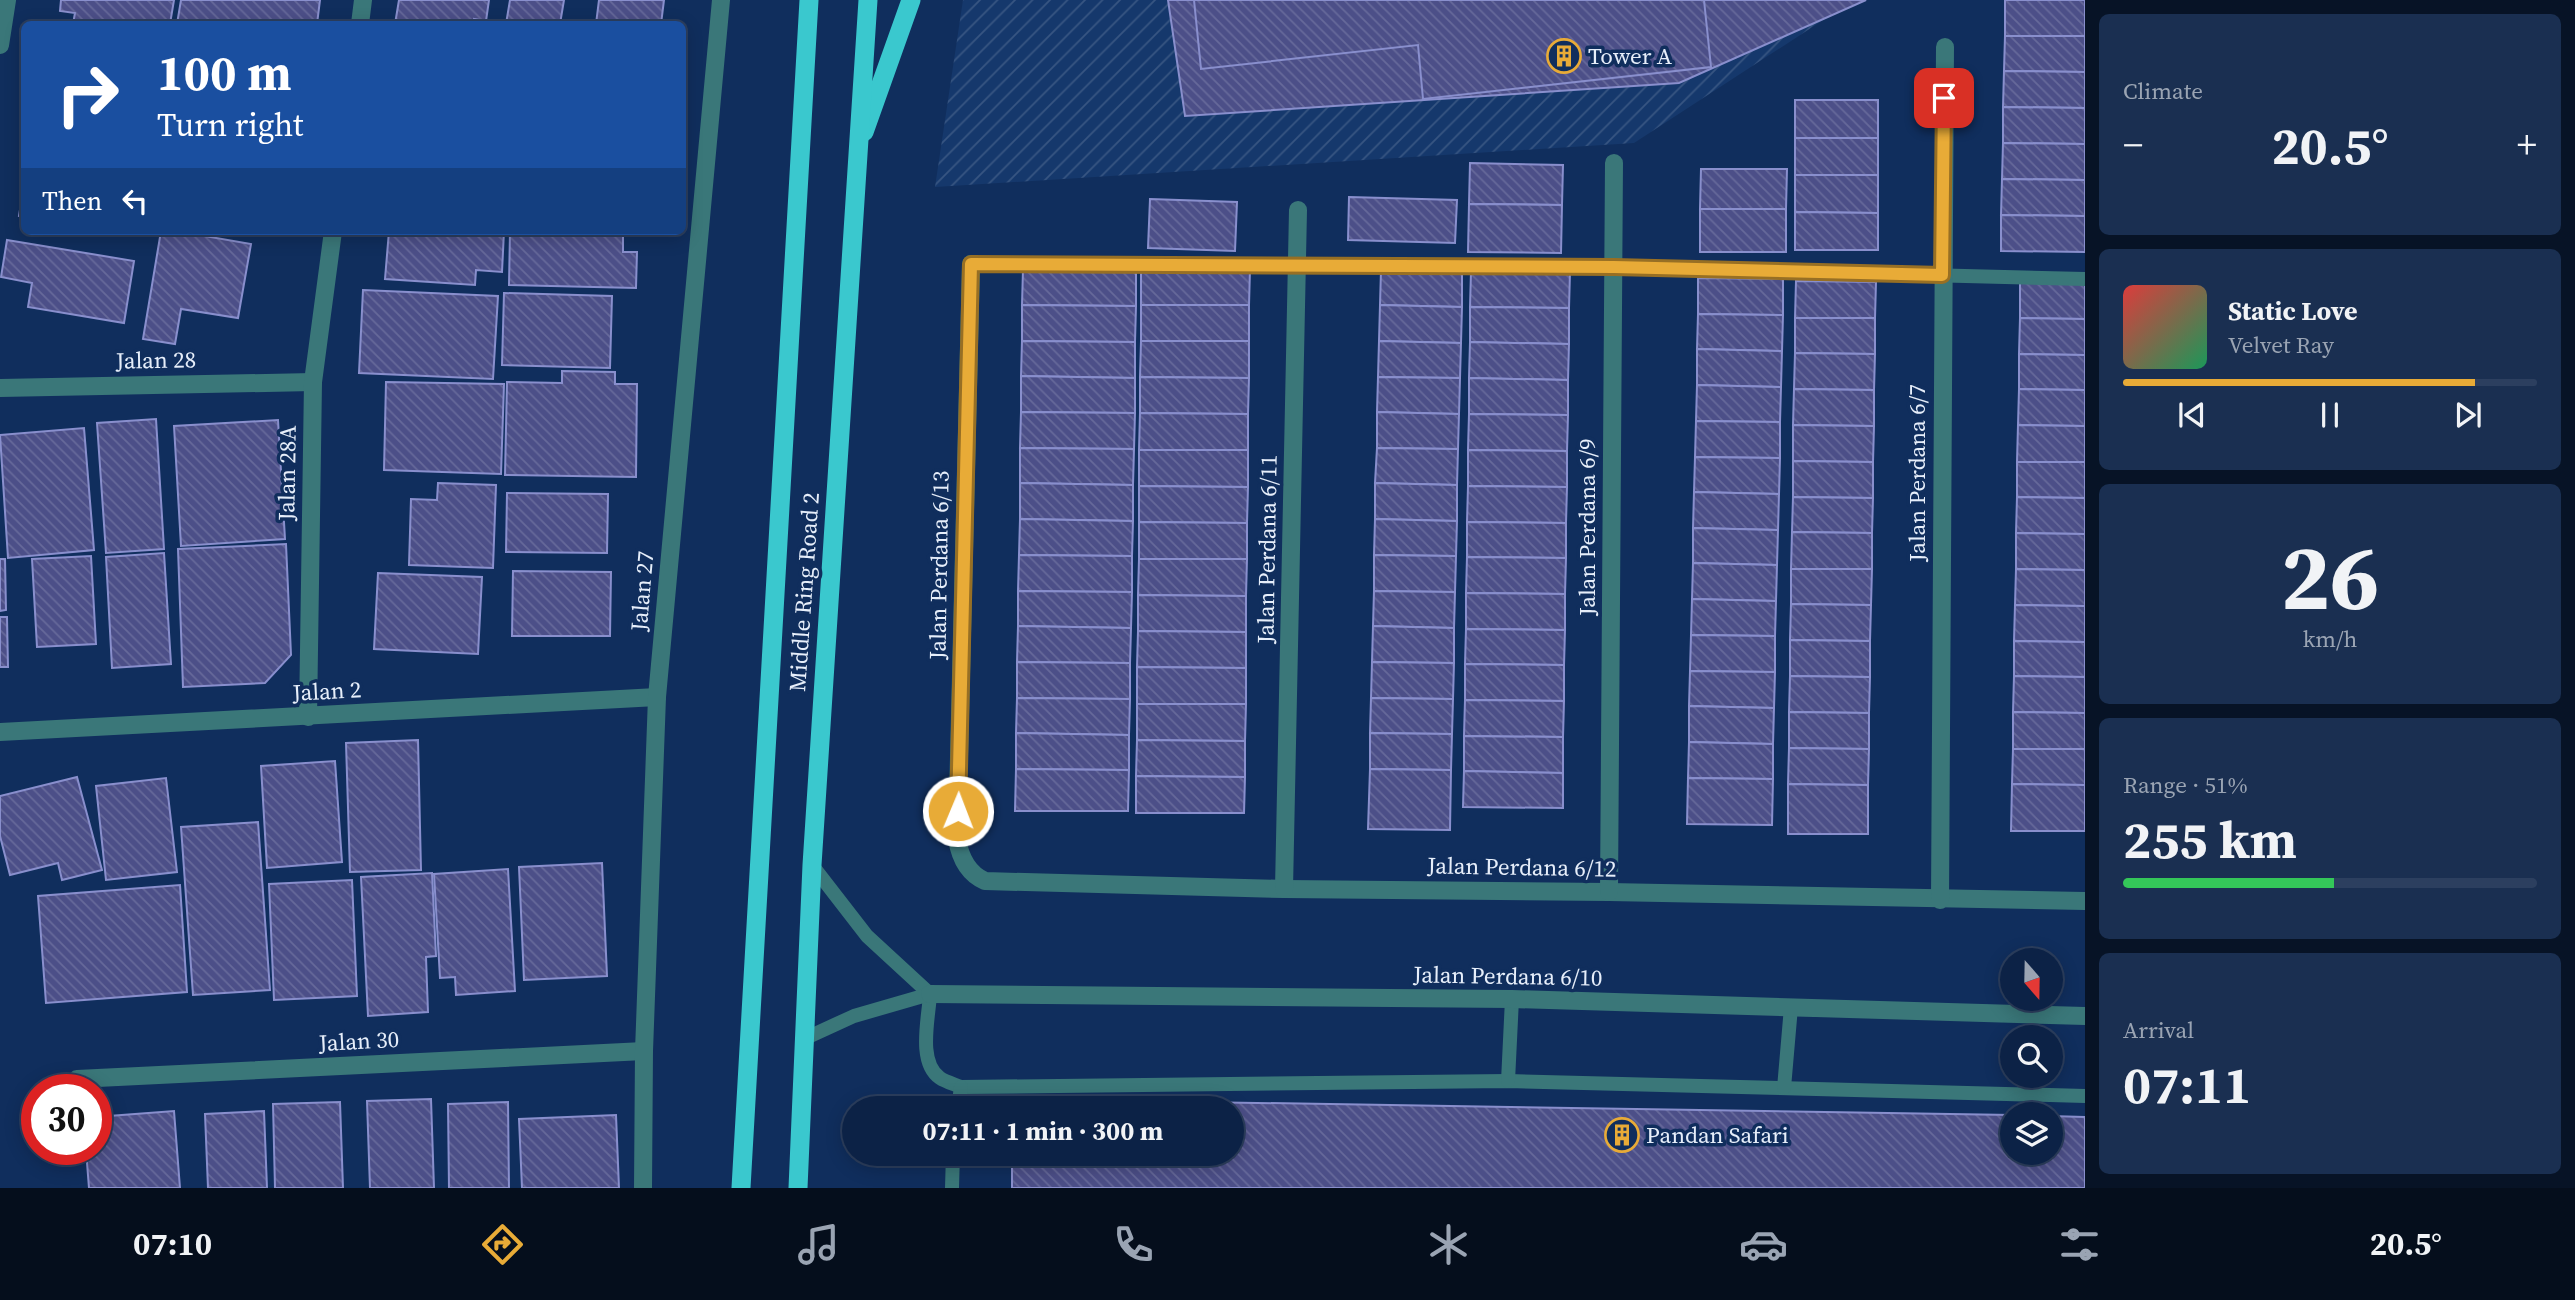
<!DOCTYPE html>
<meta charset="utf-8">
<style>
:root{--surface:#0c2246;--page:#1a2f51;--text:#f1f3f6;--muted:#9aa4b3;--line:#2c3f5f;--accent:#e8ab37}
body{margin:0;font-family:"Source Serif 4",serif;background:var(--page);color:var(--text);height:100vh;display:flex;flex-direction:column;font-size:26px;white-space:nowrap}
*{box-sizing:border-box;margin:0}
p{font-size:23px;color:var(--muted)}
.icon{flex:none;width:38px;height:38px;fill:none;stroke:currentColor;stroke-width:2;stroke-linecap:round;stroke-linejoin:round}
.map{position:relative;flex:1;overflow:hidden}
.drawer{display:flex;flex-direction:column;gap:14px;padding:14px;background:#071326;width:490px}
.drawer>*{flex:none}
.banner{position:absolute;left:21px;top:21px;width:665px;height:214px;border-radius:10px;box-shadow:0 4px 18px #0003,0 0 0 2px var(--line);background:#1a4fa0;color:#fff;overflow:hidden}
.needle{width:46px;rotate:160deg}
.controls{position:absolute;left:2000px;top:948px;display:grid;gap:14px}
.controls a{display:grid;place-items:center;width:63px;height:63px;border-radius:50%;background:var(--surface);box-shadow:0 4px 18px #0003,0 0 0 2px var(--line);font-size:35px}
.speed{position:absolute;left:21px;top:1074px;display:flex;gap:14px;font-size:35px;font-weight:700;text-align:center}
.speed>*{display:grid;place-content:center;width:91px;height:91px;border-radius:50%;background:var(--surface);box-shadow:0 4px 18px #0003,0 0 0 2px var(--line);line-height:1}
.speed .limit{border:10px solid #d22;background:#fff;color:#111}
.pin{position:absolute;display:grid;place-items:center;width:60px;height:60px;color:#fff;margin:-30px;border-radius:14px;box-shadow:0 4px 10px #0006}
.me{position:absolute;width:77px;margin:-38px;rotate:1deg;stroke-linejoin:round;filter:drop-shadow(0 0 5px #0008)}
.turn{display:flex;align-items:center;gap:24px;height:147px;padding:0 21px;font-size:32px}
.turn .icon{width:91px;height:91px;stroke-width:2.5}
.turn b{display:block;font-size:49px;line-height:60px}
.then{display:flex;align-items:center;height:66px;padding:0 21px;background:#0003;gap:14px;font-size:26px}
.big{font-size:52px;font-weight:700;line-height:1.1}
.drawer .card{flex:1;display:flex;flex-direction:column;justify-content:center;gap:10px;min-width:0;padding:0 24px;border-radius:10px;background:var(--page)}
.drawer .dial{align-items:center;gap:0}
.dial b{font-size:91px;line-height:1}
.song{display:flex;align-items:center;gap:21px}
.cover{width:84px;height:84px;border-radius:10px;background:linear-gradient(135deg,hsl(0 70% 55%),hsl(150 70% 35%))}
.played{height:7px;border-radius:4px;background:linear-gradient(90deg,var(--accent) 85%,var(--line) 85%)}
.keys{display:flex;justify-content:space-around;direction:ltr}
.heat{display:flex;justify-content:space-between;align-items:center;font-size:38px;direction:ltr}
.charge{height:10px;border-radius:5px;background:linear-gradient(90deg,#34c759 51%,var(--line) 0)}
.trip{position:absolute;left:842px;top:1096px;width:402px;height:70px;border-radius:35px;background:var(--surface);box-shadow:0 4px 18px #0003,0 0 0 2px var(--line);font-weight:700;line-height:70px;text-align:center}
.tab-bar{display:flex;height:112px;justify-content:space-around;align-items:center;background:#050e1c;color:var(--muted)}
.tab-bar .icon{width:49px;height:49px}
.tab-bar .current{color:var(--accent)}
.tab-bar b{font-size:32px;color:var(--text)}
main{display:flex;flex:1;min-height:0}
.map>svg:first-child{display:block}
</style>
<main>
<div class="map">
<svg width="2085" height="1188" viewBox="0 0 2085 1188">
<defs>
<pattern id="industrial-furrows" width="10" height="10" patternUnits="userSpaceOnUse" patternTransform="scale(1.75)"><rect width="10" height="10" fill="#15386c"/><path d="M-1 1l2-2M0 10L10 0M9 11l2-2" fill="none" stroke="#375582"/></pattern>
<pattern id="building-back-hatch" width="6" height="6" patternUnits="userSpaceOnUse" patternTransform="scale(1.75)"><rect width="6" height="6" fill="#4c4f88"/><path d="M-1 5l2 2M0 0l6 6M5-1l2 2" fill="none" stroke="#66699a"/></pattern>
</defs>
<rect width="100%" height="100%" fill="#102e5d"/>
<path fill="url(#industrial-furrows)" d="M963,0H1854L1634,143L935,187Z"/>
<g fill="url(#building-back-hatch)" stroke="#898fcd" stroke-width="2">
<path d="M61,0H174L170,24H73L75,13L60,11Z"/>
<path d="M181,0H320L317,24H177Z"/>
<path d="M399,0H489L486,21L474,19L473,24H395Z"/>
<path d="M510,0H564L560,24H506Z"/>
<path d="M599,0H664L661,24H596Z"/>
<path d="M1168,0H1866L1679,83L1185,116Z"/>
<path d="M1194,0H1704L1711,67L1423,99L1418,45L1201,69Z"/>
<rect x="2005" y="0" width="80" height="36"/>
<path d="M2005,36H2085V72L2004,71Z"/>
<path d="M2004,71L2085,72V108L2003,107Z"/>
<rect x="1795" y="100" width="83" height="38"/>
<path d="M2003,107L2085,108V144L2003,143Z"/>
<rect x="1795" y="138" width="83" height="37"/>
<path d="M2003,143L2085,144V180L2002,179Z"/>
<path d="M1470,163L1563,165L1562,205L1469,204Z"/>
<path d="M1701,169H1787L1786,209H1700Z"/>
<path d="M1795,175H1878V213L1795,212Z"/>
<path d="M2002,179L2085,180V216L2001,215Z"/>
<path d="M24,185V217L19,216Z"/>
<path d="M1349,197L1457,200L1455,243L1348,240Z"/>
<path d="M1150,199L1237,202L1235,251L1148,248Z"/>
<path d="M1469,204L1562,205L1561,253L1468,252Z"/>
<rect x="1700" y="209" width="86" height="43"/>
<path d="M1795,212L1878,213V250H1795Z"/>
<path d="M2001,215L2085,216V252L2001,251Z"/>
<path d="M161,231H176L251,244L238,318L181,309L175,344L143,339Z"/>
<path d="M389,231H504L502,272L476,270L475,285L385,279Z"/>
<path d="M510,231H623V252H637L636,288L509,285Z"/>
<path d="M7,240L134,261L124,323L28,307L32,283L1,277Z"/>
<path d="M1141,268L1250,269L1249,305H1141Z"/>
<path d="M1023,269L1136,270V306L1022,305Z"/>
<path d="M1381,270L1462,271V307L1380,305Z"/>
<path d="M1471,271L1570,272L1569,308L1470,307Z"/>
<path d="M1698,278L1783,279V315L1698,314Z"/>
<path d="M1796,281L1876,282L1875,318H1795Z"/>
<path d="M2020,282L2085,283V319L2020,318Z"/>
<path d="M363,290L498,296L493,379L359,373Z"/>
<path d="M504,293L612,296L610,368L502,365Z"/>
<path d="M1022,305L1136,306L1135,342L1022,341Z"/>
<rect x="1141" y="305" width="108" height="36"/>
<path d="M1380,305L1462,307L1461,343L1379,341Z"/>
<path d="M1470,307L1569,308V344L1470,342Z"/>
<path d="M1698,314L1783,315L1782,351L1697,349Z"/>
<path d="M1795,318H1875V354L1795,353Z"/>
<path d="M2020,318L2085,319V355L2019,354Z"/>
<path d="M1022,341L1135,342V378L1021,376Z"/>
<path d="M1141,341H1249V378L1140,377Z"/>
<path d="M1379,341L1461,343L1460,378L1378,377Z"/>
<path d="M1470,342L1569,344L1568,380L1469,378Z"/>
<path d="M1697,349L1782,351L1781,387L1697,385Z"/>
<path d="M1795,353L1875,354L1874,390L1794,389Z"/>
<path d="M2019,354L2085,355V390L2019,389Z"/>
<path d="M562,371L615,372V384H637L636,477L505,475L507,382L562,383Z"/>
<path d="M1021,376L1135,378V413L1021,412Z"/>
<path d="M1140,377L1249,378L1248,414L1140,413Z"/>
<path d="M1378,377L1460,378L1459,414L1377,412Z"/>
<path d="M1469,378L1568,380V415L1469,414Z"/>
<path d="M386,382L504,384L501,474L384,470Z"/>
<path d="M1697,385L1781,387L1780,422L1696,421Z"/>
<path d="M1794,389L1874,390V426L1793,425Z"/>
<path d="M2019,389L2085,390V426L2018,425Z"/>
<path d="M1021,412L1135,413L1134,449L1020,448Z"/>
<path d="M1377,412L1459,414L1458,449L1377,448Z"/>
<path d="M1140,413L1248,414V450H1139Z"/>
<path d="M1469,414L1568,415L1567,451L1468,450Z"/>
<path d="M156,419L164,549L106,553L97,423Z"/>
<path d="M278,420L285,539L181,546L174,426Z"/>
<path d="M1696,421L1780,422V458L1695,457Z"/>
<path d="M1793,425L1874,426L1873,462L1793,461Z"/>
<path d="M2018,425L2085,426V462H2017Z"/>
<path d="M84,428L94,550L8,558L0,435Z"/>
<path d="M1020,448L1134,449L1133,485L1020,483Z"/>
<path d="M1377,448L1458,449L1457,485L1375,483Z"/>
<path d="M1139,450H1248V487L1139,486Z"/>
<path d="M1468,450L1567,451V487L1468,486Z"/>
<path d="M1695,457L1780,458L1779,494L1694,492Z"/>
<path d="M1793,461L1873,462V498L1793,497Z"/>
<path d="M2017,462H2085V498L2017,497Z"/>
<path d="M438,483L496,485L493,568L409,565L411,499L437,500Z"/>
<path d="M1020,483L1133,485V521L1020,519Z"/>
<path d="M1375,483L1457,485V521L1375,519Z"/>
<path d="M1139,486L1248,487L1247,523L1139,522Z"/>
<path d="M1468,486L1567,487L1566,523L1467,522Z"/>
<path d="M1694,492L1779,494L1778,530L1693,528Z"/>
<path d="M507,493L608,494L607,553L506,552Z"/>
<path d="M1793,497L1873,498L1872,533L1792,532Z"/>
<path d="M2017,497L2085,498V534L2016,533Z"/>
<path d="M1020,519L1133,521L1132,556L1019,555Z"/>
<path d="M1375,519L1457,521L1456,556L1374,555Z"/>
<path d="M1139,522L1247,523V559H1139Z"/>
<path d="M1467,522L1566,523V558L1467,557Z"/>
<path d="M1693,528L1778,530L1777,565L1693,563Z"/>
<path d="M1792,532L1872,533V569H1791Z"/>
<path d="M2016,533L2085,534V570L2016,569Z"/>
<path d="M286,544L291,655L265,683L183,687L178,549Z"/>
<path d="M164,553L171,664L112,668L106,557Z"/>
<path d="M1019,555L1132,556V592L1018,591Z"/>
<path d="M1374,555L1456,556L1455,592L1374,591Z"/>
<path d="M91,556L96,644L37,647L32,559Z"/>
<path d="M1467,557L1566,558L1565,594L1466,593Z"/>
<path d="M0,559H5L6,610L0,611Z"/>
<path d="M1139,559H1247L1246,596L1138,595Z"/>
<path d="M1693,563L1777,565L1776,601L1692,599Z"/>
<path d="M1791,569H1872L1871,605L1791,604Z"/>
<path d="M2016,569L2085,570V606L2015,605Z"/>
<path d="M513,571L611,572L610,636H512Z"/>
<path d="M378,573L482,577L478,654L374,649Z"/>
<path d="M1018,591L1132,592L1131,628L1018,626Z"/>
<path d="M1374,591L1455,592L1454,628L1373,626Z"/>
<path d="M1466,593L1565,594V630L1466,629Z"/>
<path d="M1138,595L1246,596V632L1138,631Z"/>
<path d="M1692,599L1776,601L1775,636L1691,635Z"/>
<path d="M1791,604L1871,605L1870,641L1790,640Z"/>
<path d="M2015,605L2085,606V642L2014,641Z"/>
<path d="M0,617H7L8,667H0Z"/>
<path d="M1018,626L1131,628L1130,663L1017,662Z"/>
<path d="M1373,626L1454,628V663L1372,662Z"/>
<path d="M1466,629L1565,630L1564,665L1465,664Z"/>
<path d="M1138,631L1246,632V668L1137,667Z"/>
<path d="M1691,635L1775,636V672L1690,671Z"/>
<path d="M1790,640L1870,641V677L1790,676Z"/>
<path d="M2014,641L2085,642V677L2014,676Z"/>
<path d="M1017,662L1130,663V699L1017,698Z"/>
<path d="M1372,662L1454,663L1453,699L1371,698Z"/>
<path d="M1465,664L1564,665V701L1465,700Z"/>
<path d="M1137,667L1246,668V704H1137Z"/>
<path d="M1690,671L1775,672L1774,708L1689,706Z"/>
<path d="M1790,676L1870,677L1869,713L1789,712Z"/>
<path d="M2014,676L2085,677V713L2013,712Z"/>
<path d="M1017,698L1130,699L1129,735L1016,733Z"/>
<path d="M1371,698L1453,699L1452,734L1370,733Z"/>
<path d="M1465,700L1564,701L1563,737L1464,736Z"/>
<path d="M1137,704H1246L1245,741L1137,740Z"/>
<path d="M1689,706L1774,708L1773,744L1689,742Z"/>
<path d="M1789,712L1869,713V749L1789,748Z"/>
<path d="M2013,712L2085,713V749H2013Z"/>
<path d="M1016,733L1129,735V770L1016,769Z"/>
<path d="M1370,733L1452,734L1451,770L1370,769Z"/>
<path d="M1464,736L1563,737V773L1464,771Z"/>
<path d="M418,740L421,870L350,872L346,743Z"/>
<path d="M1137,740L1245,741V777L1136,776Z"/>
<path d="M1689,742L1773,744V779L1688,778Z"/>
<path d="M1789,748L1869,749L1868,785L1788,784Z"/>
<path d="M2013,749H2085V785L2012,784Z"/>
<path d="M335,761L342,862L267,868L261,766Z"/>
<path d="M1016,769L1129,770L1128,811H1015Z"/>
<path d="M1370,769L1451,770L1450,830L1368,829Z"/>
<path d="M1464,771L1563,773V808L1463,807Z"/>
<path d="M1136,776L1245,777L1244,813H1136Z"/>
<path d="M77,777L102,870L62,880L58,863L10,875L0,836V796Z"/>
<path d="M166,778L177,872L106,880L96,786Z"/>
<path d="M1688,778L1773,779L1772,825L1687,824Z"/>
<path d="M1788,784L1868,785V834H1788Z"/>
<path d="M2012,784L2085,785V831H2011Z"/>
<path d="M258,822L270,990L193,995L181,827Z"/>
<path d="M602,863L607,976L524,980L519,867Z"/>
<path d="M508,869L515,991L456,995L455,977L440,978L434,874Z"/>
<path d="M432,873L436,956L426,957L428,1012L368,1016L361,877Z"/>
<path d="M352,880L357,996L274,1000L269,884Z"/>
<path d="M180,885L187,992L46,1003L38,896Z"/>
<path d="M431,1099L434,1188H370L367,1101Z"/>
<path d="M1013,1099L2012,1115V1153H2051V1116L2085,1117V1188H1012V1153H1232V1108H1013Z"/>
<path d="M340,1102L343,1188H275L273,1104Z"/>
<path d="M508,1102L509,1188H449L448,1104Z"/>
<path d="M174,1111L180,1188H89L86,1150H96V1117Z"/>
<path d="M264,1111L267,1188H208L205,1114Z"/>
<path d="M616,1115L619,1188H522L519,1119Z"/>
</g>
<g fill="none" stroke-linecap="round" stroke-linejoin="round">
<g stroke="#3a7779" stroke-width="14">
<path d="M971,264L1614,267L2085,279"/>
<path d="M812,865L867,936L930,994"/>
<path d="M930,994C929,1017 917,1062 940,1078C946,1082 954,1084 961,1087L1508,1081L2085,1096"/>
<path d="M806,1038L854,1016L930,994"/>
<path d="M1508,1081L1512,999"/>
<path d="M1784,1088L1791,1007"/>
<path d="M958,1108L961,1087"/>
<path d="M952,1188L953,1153"/>
</g>
<g stroke="#3a7779" stroke-width="18">
<path d="M360,24L363,0"/>
<path d="M0,45L7,0"/>
<path d="M971,264L957,839C960,857 967,873 985,881L1284,889L1609,892L2085,901"/>
<path d="M0,388L313,382"/>
<path d="M308,717L313,382L333,231"/>
<path d="M0,732L657,697"/>
<path d="M1284,889L1298,210"/>
<path d="M1609,892L1614,163"/>
<path d="M1940,900L1945,47"/>
<path d="M930,994L1512,999L2085,1016"/>
<path d="M77,1079L644,1051"/>
<path d="M643,1188L644,1051L657,697L721,0"/>
</g>
<g stroke="#3ac8ce" stroke-width="19">
<path d="M864,132L911,0"/>
<path d="M741,1188L809,0"/>
<path d="M798,1188L812,865L868,0"/>
</g>
</g>
<g fill="none" stroke-linecap="round" stroke-linejoin="round">
<g stroke="#976f24" stroke-width="18">
<path id="route" d="M958,811L971,264L1614,267L1942,275L1944,98"/>
</g>
<use href="#route" stroke="#e8ab37" stroke-width="12"/>
</g>
<defs>
<g id="building-ring" transform="scale(1.75)"><circle r="9.5" fill="#102e5d" stroke="#e8ab37" stroke-width="1.5"/><path d="M-4-6H4V6H1V3H-1V6H-4ZM-2.5-4.3h1.7v1.8h-1.7ZM.8-4.3h1.7v1.8H.8ZM-2.5-1h1.7V.8h-1.7ZM.8-1h1.7V.8H.8Z" fill="#e8ab37"/></g>
</defs>
<g fill-rule="evenodd">
<use href="#building-ring" x="1564" y="56"/>
<use href="#building-ring" x="1622" y="1135"/>
</g>
<g text-anchor="middle" stroke-width="7" stroke-linejoin="round" paint-order="stroke">
<g font-size="23" fill="#e6eefa" stroke="#102e5d" text-anchor="start">
<text x="1588" y="64">Tower A</text>
<text x="1646" y="1143">Pandan Safari</text>
</g>
<g font-size="23" fill="#e6eefa" stroke="#102e5d">
<text transform="translate(156 360) rotate(-1)" y="8">Jalan 28</text>
<text transform="translate(287 473) rotate(-89)" y="8">Jalan 28A</text>
<text transform="translate(1917 473) rotate(-90)" y="8">Jalan Perdana 6/7</text>
<text transform="translate(1587 527) rotate(-90)" y="8">Jalan Perdana 6/9</text>
<text transform="translate(1267 549) rotate(-89)" y="8">Jalan Perdana 6/11</text>
<text transform="translate(939 565) rotate(-89)" y="8">Jalan Perdana 6/13</text>
<text transform="translate(642 591) rotate(-85)" y="8">Jalan 27</text>
<text transform="translate(804 592) rotate(-86)" y="8">Middle Ring Road 2</text>
<text transform="translate(327 691) rotate(-3)" y="8">Jalan 2</text>
<text transform="translate(1522 867) rotate(1)" y="8">Jalan Perdana 6/12</text>
<text transform="translate(1508 976) rotate(1)" y="8">Jalan Perdana 6/10</text>
<text transform="translate(359 1041) rotate(-3)" y="8">Jalan 30</text>
</g>
</g>
</svg>
<div class="controls">
<a><svg class="needle" viewBox="-14 -14 28 28"><path d="M0-13l5 13h-10z" fill="#e53935"/><path d="M0 13l5-13h-10z" fill="#9aa4b3"/></svg></a>
<a><svg class="icon" aria-label="search" viewBox="0 0 24 24"><circle cx="10" cy="10" r="6"/><path d="M15 15l6 6"/></svg></a>
<a><svg class="icon" aria-label="layers" viewBox="0 0 24 24"><path d="M12 4l9 5-9 5-9-5zM3 14l9 5 9-5"/></svg></a>
</div>
<div class="speed"><div class="limit">30</div></div>
<div class="pin" style="left:1944px;top:98px;background:#d93025"><svg class="icon" aria-label="arrive" viewBox="0 0 24 24"><path d="M6 21V4h12l-3 4 3 4H6"/></svg></div>
<svg class="me" style="left:958px;top:811px" viewBox="-20 -20 40 40"><circle r="17" fill="#e8ab37" stroke="#fff" stroke-width="3"/><path d="M0-11L8 9 0 5-8 9z" fill="#fff"/></svg>
<div class="trip">07:11 · 1 min · 300 m</div>
<div class="banner">
<div class="turn"><svg class="icon" aria-label="right" viewBox="0 0 24 24"><path d="M7 20v-9h11M14 6l5 5-5 5"/></svg><div><b>100 m</b>Turn right</div></div>
<div class="then">Then<svg class="icon" aria-label="left" viewBox="0 0 24 24"><path d="M17 20v-9H6M10 6l-5 5 5 5"/></svg></div>
</div>
</div>
<section class="drawer">
<div class="card"><p>Climate</p>
<div class="heat"><a>−</a><b class="big">20.5°</b><a>+</a></div>
</div>
<div class="card">
<div class="song"><i class="cover"></i><div><b>Static Love</b><p>Velvet Ray</p></div></div>
<div class="played"></div>
<div class="keys"><svg class="icon" aria-label="previous" viewBox="0 0 24 24"><path d="M18 5L8 12l10 7zM5 5v14"/></svg><svg class="icon" aria-label="pause" viewBox="0 0 24 24"><path d="M8 5v14M16 5v14"/></svg><svg class="icon" aria-label="next" viewBox="0 0 24 24"><path d="M6 5l10 7-10 7zM19 5v14"/></svg></div>
</div>
<div class="card dial"><b>26</b><p>km/h</p></div>
<div class="card"><p>Range · 51%</p><b class="big">255 km</b><div class="charge"></div></div>
<div class="card"><p>Arrival</p><b class="big">07:11</b></div>
</section>
</main>
<nav class="tab-bar">
<b>07:10</b>
<svg class="icon current" aria-label="directions" viewBox="0 0 24 24"><path d="M12 3l9 9-9 9-9-9zM9 14v-3h6M13 9l2 2-2 2"/></svg>
<svg class="icon" aria-label="music" viewBox="0 0 24 24"><path d="M9 18V5l10-2v13"/><circle cx="6" cy="18" r="3"/><circle cx="16" cy="16" r="3"/></svg>
<svg class="icon" aria-label="phone" viewBox="0 0 24 24"><path d="M5 4h4l2 5-3 2q2 4 5 5l2-3 5 2v4C11 20 4 13 5 4z"/></svg>
<svg class="icon" aria-label="climate" viewBox="0 0 24 24"><path d="M12 3v18M4 7l16 10M4 17L20 7"/></svg>
<svg class="icon" aria-label="car" viewBox="0 0 24 24"><path d="M5 17H2v-5l4-1 3-4h7l3 4 3 1v5h-3M9 17h6M6 11h13"/><circle cx="7" cy="17" r="2"/><circle cx="17" cy="17" r="2"/></svg>
<svg class="icon" aria-label="filters" viewBox="0 0 24 24"><path d="M4 7h16M4 17h16"/><circle cx="9" cy="7" r="2"/><circle cx="15" cy="17" r="2"/></svg>
<b>20.5°</b>
</nav>
